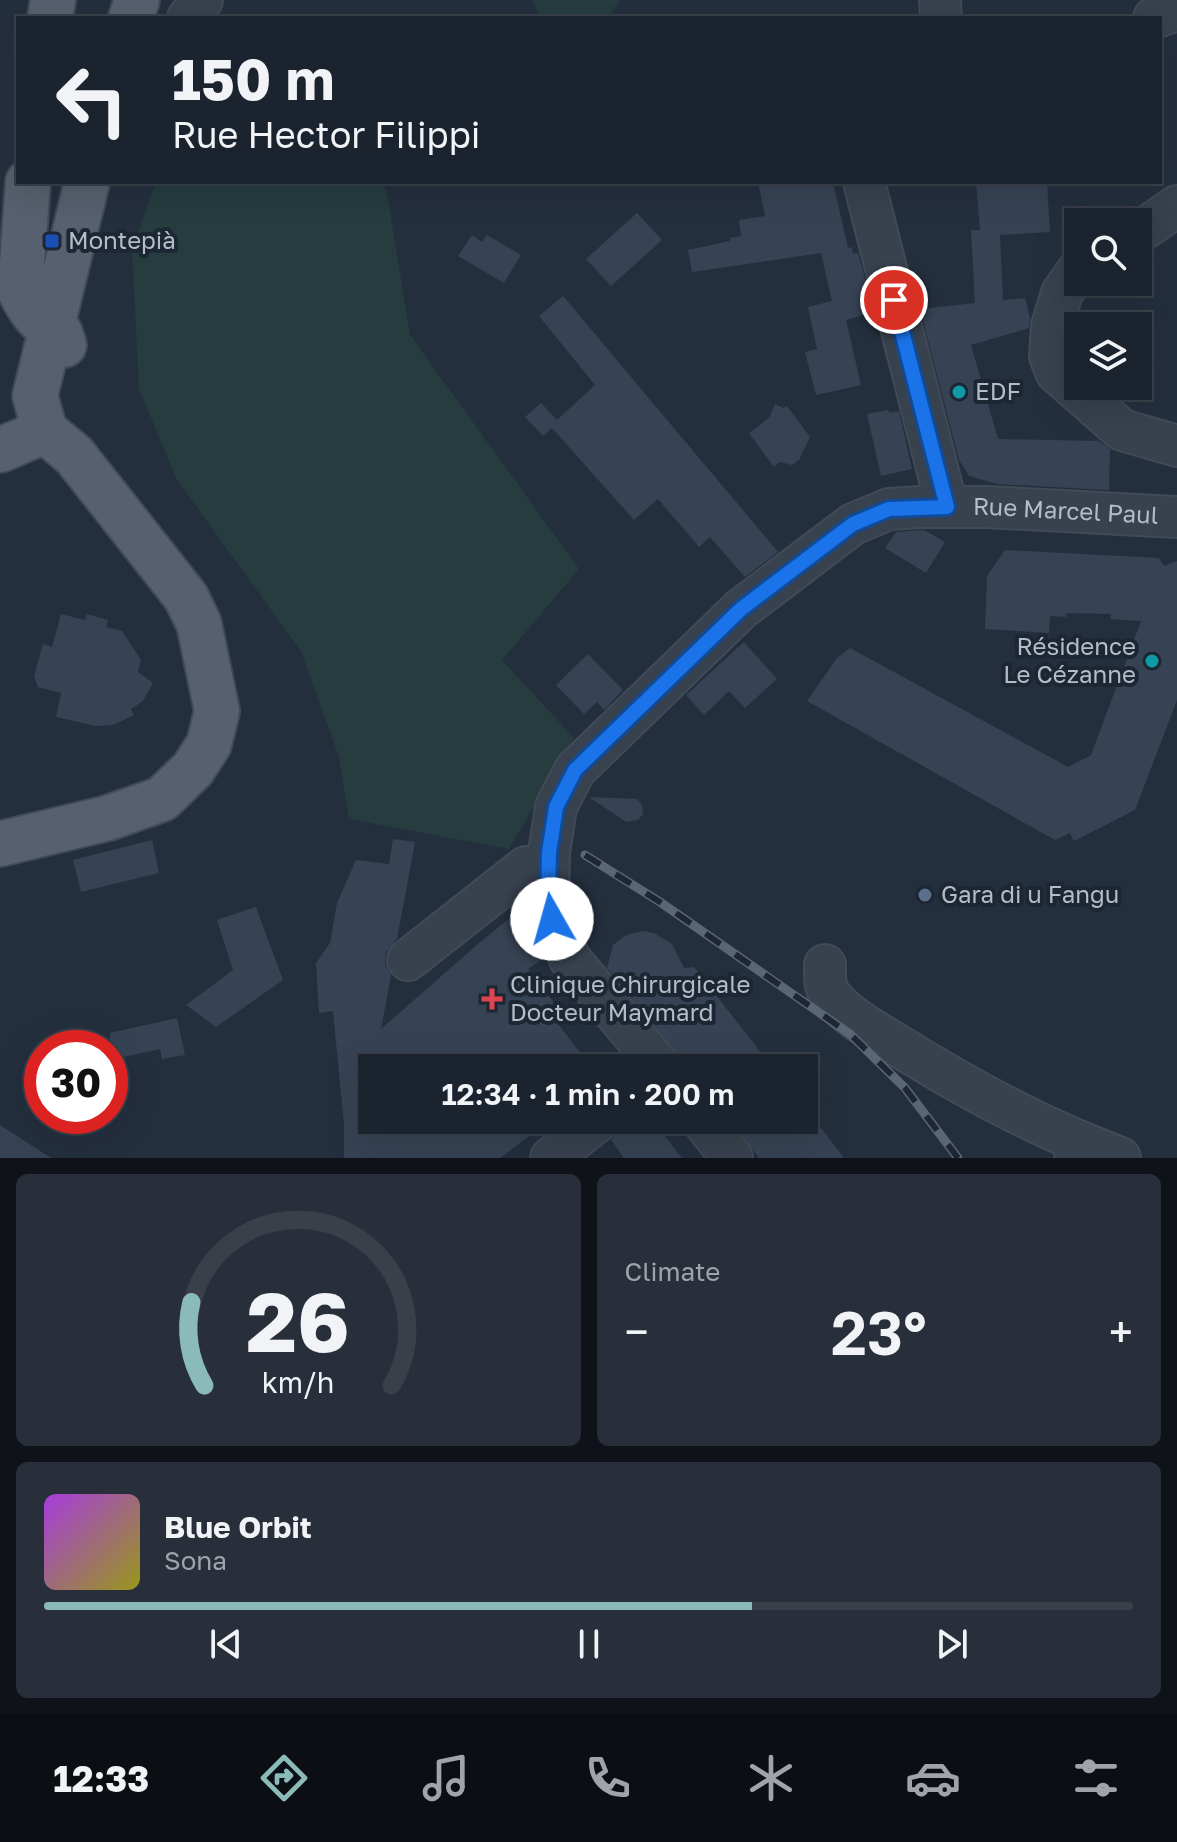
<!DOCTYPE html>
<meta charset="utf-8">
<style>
:root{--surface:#1b232e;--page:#282f3a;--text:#f1f3f6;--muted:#a0a4aa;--line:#39404a;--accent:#8bbbb9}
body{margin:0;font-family:"Golos Text",sans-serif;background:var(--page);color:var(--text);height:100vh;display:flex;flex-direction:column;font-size:30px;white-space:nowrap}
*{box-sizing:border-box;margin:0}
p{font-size:26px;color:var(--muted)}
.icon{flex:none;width:44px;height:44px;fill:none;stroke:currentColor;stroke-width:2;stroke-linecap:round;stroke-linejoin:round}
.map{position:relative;height:1158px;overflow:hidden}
.side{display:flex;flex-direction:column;gap:16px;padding:16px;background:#0f1319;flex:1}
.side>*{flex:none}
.guide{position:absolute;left:16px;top:16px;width:1146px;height:168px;border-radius:0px;box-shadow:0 8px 32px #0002,0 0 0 2px var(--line);background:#1b232e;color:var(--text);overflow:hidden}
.tools{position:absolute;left:1064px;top:208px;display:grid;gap:16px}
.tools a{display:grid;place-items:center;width:88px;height:88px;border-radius:0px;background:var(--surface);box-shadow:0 8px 32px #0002,0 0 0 2px var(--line);font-size:40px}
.speed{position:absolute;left:24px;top:1030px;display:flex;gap:16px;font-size:40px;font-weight:700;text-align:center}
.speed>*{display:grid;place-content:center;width:104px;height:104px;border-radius:50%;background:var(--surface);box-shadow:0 8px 32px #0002,0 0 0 2px var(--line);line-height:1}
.speed .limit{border:12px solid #d22;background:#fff;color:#111}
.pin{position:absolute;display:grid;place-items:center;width:68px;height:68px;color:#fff;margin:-34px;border:4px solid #fff;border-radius:50%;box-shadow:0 2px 8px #0007}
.me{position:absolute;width:88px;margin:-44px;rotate:353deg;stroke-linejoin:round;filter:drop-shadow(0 0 6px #0008)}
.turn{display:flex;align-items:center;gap:28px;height:168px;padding:0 24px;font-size:36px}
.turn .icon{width:104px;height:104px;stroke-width:2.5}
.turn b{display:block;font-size:56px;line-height:68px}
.big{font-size:60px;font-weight:600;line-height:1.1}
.side .card{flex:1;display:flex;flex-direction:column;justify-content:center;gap:12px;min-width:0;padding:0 28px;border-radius:12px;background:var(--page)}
.side .dial{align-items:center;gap:0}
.dial svg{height:208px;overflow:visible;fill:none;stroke:var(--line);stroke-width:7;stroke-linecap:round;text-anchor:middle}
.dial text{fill:var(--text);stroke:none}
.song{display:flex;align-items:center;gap:24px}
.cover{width:96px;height:96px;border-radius:12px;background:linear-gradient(135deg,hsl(280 70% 55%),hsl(60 70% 35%))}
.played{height:8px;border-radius:4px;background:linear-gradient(90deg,var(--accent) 65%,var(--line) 65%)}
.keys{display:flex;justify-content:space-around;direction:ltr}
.heat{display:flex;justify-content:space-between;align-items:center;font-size:44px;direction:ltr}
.side .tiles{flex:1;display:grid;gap:16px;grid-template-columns:1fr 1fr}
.card:last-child{grid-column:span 2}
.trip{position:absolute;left:358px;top:1054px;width:460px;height:80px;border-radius:0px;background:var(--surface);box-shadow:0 8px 32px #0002,0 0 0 2px var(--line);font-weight:600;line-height:80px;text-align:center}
.menu{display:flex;height:128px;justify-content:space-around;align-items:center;background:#0b0e12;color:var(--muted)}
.menu .icon{width:56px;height:56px}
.menu .on{color:var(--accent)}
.menu b{font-size:36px;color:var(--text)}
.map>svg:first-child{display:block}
</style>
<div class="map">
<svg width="1177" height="1158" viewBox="0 0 1177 1158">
<rect width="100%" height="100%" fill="#242f3e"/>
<g fill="#263c3f">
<path d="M532,0H620L607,18H541Z"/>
<path d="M156,182H381L387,193L410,335L579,569L502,660L574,738L509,849L349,819L339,757L301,651L177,480L139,389L132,249Z"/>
</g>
<g fill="#364354">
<path d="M758,182H833L848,248L852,247L853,254L858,253L874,312L846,320L861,385L816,395L805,352L817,349L808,307L832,301L821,253L692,272L688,250L730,241V238L741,236L739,220L765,216Z"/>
<path d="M976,182H1047L1050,232L1000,235L1003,300L1025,298L1030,318L1029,328L971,345L998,439L1099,441L1110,449L1109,490L997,484L969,476L959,460L920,309L975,303L971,230H980Z"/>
<path d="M637,213L662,240L611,286L586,259Z"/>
<path d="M472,235L482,242L487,235L521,255L504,283L458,256Z"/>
<path d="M563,296L778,552L745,577L710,537L699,547L658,499L634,520L552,428L543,436L525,417L541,403L557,420L595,385L539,316Z"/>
<path d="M775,404L783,408L787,406L810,437L799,460L792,465L780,462L774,467L749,433L769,418Z"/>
<path d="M888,410L889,413L899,411L912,469L881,476L867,414Z"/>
<path d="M924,530L945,542L926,573L885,548L896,532Z"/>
<path d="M1005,550L1159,558L1164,566L1177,561V700L1135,810L1074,841L1070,833L1055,840L807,701L837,658L850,648L1068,767L1091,755L1141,621L1110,619L1111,614L1067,613L1066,617L1050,616L1049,633L985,629L987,576Z"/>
<path d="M61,614L85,620L87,614L108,620L106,627L122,631L141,660L138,672L153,683L143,701L131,709L134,715L113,725L96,726L56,717L61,693L38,687L34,676L43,644L52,647Z"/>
<path d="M744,642L777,679L745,708L729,691L704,715L686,695Z"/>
<path d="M588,654L623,690L604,710L597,702L584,714L556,685Z"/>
<path d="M589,797L637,799L642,805L643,814L638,820L626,822Z"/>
<path d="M393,839L415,842L397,939L386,952L385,964L391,975L381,1029L478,944L506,921L525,911L544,958L528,969L559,1009L555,1020L592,1068H372V1120H550L500,1158H344V1124L333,1011L319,1013L316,963L330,943L337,903L356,860L389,864Z"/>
<path d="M152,840L159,873L81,892L73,860Z"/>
<path d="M256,907L283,980L216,1027L186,1005L233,970L217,920Z"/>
<path d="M643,931L654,933L672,944L684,968L694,967L773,1068H688L607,968L613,945L626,935Z"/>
<path d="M177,1018L185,1055L162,1059L160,1049L110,1060V1033Z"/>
<path d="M630,1120H652L682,1158H624L611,1140Z"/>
<path d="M731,1120H815L844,1158H759Z"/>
<path d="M0,1125L51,1158H0Z"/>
</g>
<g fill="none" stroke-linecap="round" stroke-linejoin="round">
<g stroke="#414a57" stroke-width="44">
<g id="minor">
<path d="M940,0L941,18"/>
<path d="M188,18L202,0"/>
<path d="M1154,18L1177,10"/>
<path d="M864,182L947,507"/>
<path d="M1138,233L1177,206"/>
<path d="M1078,270L1062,293L1052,326L1050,356L1056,372L1122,430L1177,446"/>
<path d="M408,960L526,867L547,869"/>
<path d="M825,965C825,975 824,986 830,995C845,1015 873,1030 894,1043C953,1080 1014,1114 1078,1141"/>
<path id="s1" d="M661,1068L570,959L552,919L548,896L549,853L556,807L575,770L741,609L853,524L889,509L920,507H987L1177,517"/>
<path d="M702,1120L732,1158"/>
<path d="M551,1158L599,1120"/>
<path d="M1075,1158L1078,1141L1120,1158"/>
</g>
</g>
<g stroke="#414a57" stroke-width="48">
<g id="major">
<path d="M50,18L53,0"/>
<path d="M131,18L137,0"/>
<path d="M28,182L20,291C29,309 39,325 60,333L64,345"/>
<path d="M45,431L35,396L87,182"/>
<path d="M0,450L45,431"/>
<path d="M0,844L108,818L162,799L193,769L209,744L217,711L199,624L186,597L74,455L45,431"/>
</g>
</g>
<use href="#minor" stroke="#38414e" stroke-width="40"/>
<use href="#major" stroke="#56606e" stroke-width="44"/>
<g stroke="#5a6575" stroke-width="9">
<path id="rail" d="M585,855L660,902L850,1034L905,1088L958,1158"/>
</g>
<use href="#rail" stroke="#1d2633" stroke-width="6" stroke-dasharray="18" stroke-linecap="butt"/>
</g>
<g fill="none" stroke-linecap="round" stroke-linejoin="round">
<g stroke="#114b97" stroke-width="20">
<path id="route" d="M552,919L548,896L549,853L556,807L575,770L741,609L853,524L889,509L947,507L894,300"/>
</g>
<use href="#route" stroke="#1a73e8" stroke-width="14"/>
</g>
<rect fill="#1a4fb4" stroke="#1d2633" stroke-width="3" x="44" y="233" width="16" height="16" rx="4"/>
<g fill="#0f9aa8" stroke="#1d2633" stroke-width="3">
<circle cx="959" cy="392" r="8"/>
<circle cx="1152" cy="661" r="8"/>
</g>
<circle fill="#5c6f8a" stroke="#1d2633" stroke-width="3" cx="925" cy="895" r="8"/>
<path fill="#e0444e" stroke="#1d2633" stroke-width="3" d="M488 987h8v8h8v8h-8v8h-8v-8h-8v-8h8z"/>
<g text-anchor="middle" stroke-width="8" stroke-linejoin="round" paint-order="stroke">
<g font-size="24" fill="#b4bcc9" stroke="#1d2633" text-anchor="start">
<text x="68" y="249">Montepià</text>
<text x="975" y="400">EDF</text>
<text x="1136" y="655" text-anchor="end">Résidence<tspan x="1136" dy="28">Le Cézanne</tspan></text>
<text x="941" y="903">Gara di u Fangu</text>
<text x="510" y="993">Clinique Chirurgicale<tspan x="510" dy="28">Docteur Maymard</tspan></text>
</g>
<g font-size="24" fill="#b4bcc9" stroke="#1d2633">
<text dy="8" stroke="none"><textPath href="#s1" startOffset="928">Rue Marcel Paul</textPath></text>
</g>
</g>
</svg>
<div class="tools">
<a><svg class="icon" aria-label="search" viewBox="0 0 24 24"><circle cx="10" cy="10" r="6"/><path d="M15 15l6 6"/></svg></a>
<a><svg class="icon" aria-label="layers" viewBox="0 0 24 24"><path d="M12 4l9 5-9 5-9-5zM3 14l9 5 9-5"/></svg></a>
</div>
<div class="speed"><div class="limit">30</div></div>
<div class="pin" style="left:894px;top:300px;background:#d93025"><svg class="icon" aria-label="arrive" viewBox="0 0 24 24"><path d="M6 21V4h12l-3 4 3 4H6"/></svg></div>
<svg class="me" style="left:552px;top:919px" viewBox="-20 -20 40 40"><circle r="19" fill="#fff"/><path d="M0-13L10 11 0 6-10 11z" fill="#1a73e8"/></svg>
<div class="trip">12:34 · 1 min · 200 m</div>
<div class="guide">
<div class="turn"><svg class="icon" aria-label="left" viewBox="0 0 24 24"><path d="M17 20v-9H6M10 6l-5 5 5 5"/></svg><div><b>150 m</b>Rue Hector Filippi</div></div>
</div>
</div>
<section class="side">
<div class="tiles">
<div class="card dial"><svg viewBox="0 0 100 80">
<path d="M14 69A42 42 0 1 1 86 69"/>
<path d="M14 69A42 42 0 0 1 9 37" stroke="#8bbbb9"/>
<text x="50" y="56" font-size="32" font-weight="700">26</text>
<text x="50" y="72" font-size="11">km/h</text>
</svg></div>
<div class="card"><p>Climate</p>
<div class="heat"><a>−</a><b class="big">23°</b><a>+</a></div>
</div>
<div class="card">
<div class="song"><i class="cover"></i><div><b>Blue Orbit</b><p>Sona</p></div></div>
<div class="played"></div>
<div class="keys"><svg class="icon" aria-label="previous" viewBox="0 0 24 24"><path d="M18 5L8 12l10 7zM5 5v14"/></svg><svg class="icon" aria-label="pause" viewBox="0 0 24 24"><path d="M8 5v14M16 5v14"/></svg><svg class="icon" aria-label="next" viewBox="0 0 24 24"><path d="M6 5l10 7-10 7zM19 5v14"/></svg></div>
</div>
</div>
</section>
<nav class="menu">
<b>12:33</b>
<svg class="icon on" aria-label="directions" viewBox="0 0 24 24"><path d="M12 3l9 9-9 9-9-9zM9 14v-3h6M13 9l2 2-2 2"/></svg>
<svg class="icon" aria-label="music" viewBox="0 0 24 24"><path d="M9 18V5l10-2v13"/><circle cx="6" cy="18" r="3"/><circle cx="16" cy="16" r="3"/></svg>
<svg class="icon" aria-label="phone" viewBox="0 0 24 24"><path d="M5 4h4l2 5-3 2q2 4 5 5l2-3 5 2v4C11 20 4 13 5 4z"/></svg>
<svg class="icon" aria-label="climate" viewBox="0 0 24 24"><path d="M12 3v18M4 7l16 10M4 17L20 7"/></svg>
<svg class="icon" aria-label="car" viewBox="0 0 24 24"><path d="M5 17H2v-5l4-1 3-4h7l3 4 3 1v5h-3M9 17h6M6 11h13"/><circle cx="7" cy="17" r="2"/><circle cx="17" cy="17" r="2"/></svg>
<svg class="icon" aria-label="filters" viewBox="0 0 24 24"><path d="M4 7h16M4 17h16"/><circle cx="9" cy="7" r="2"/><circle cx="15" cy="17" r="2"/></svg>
</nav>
